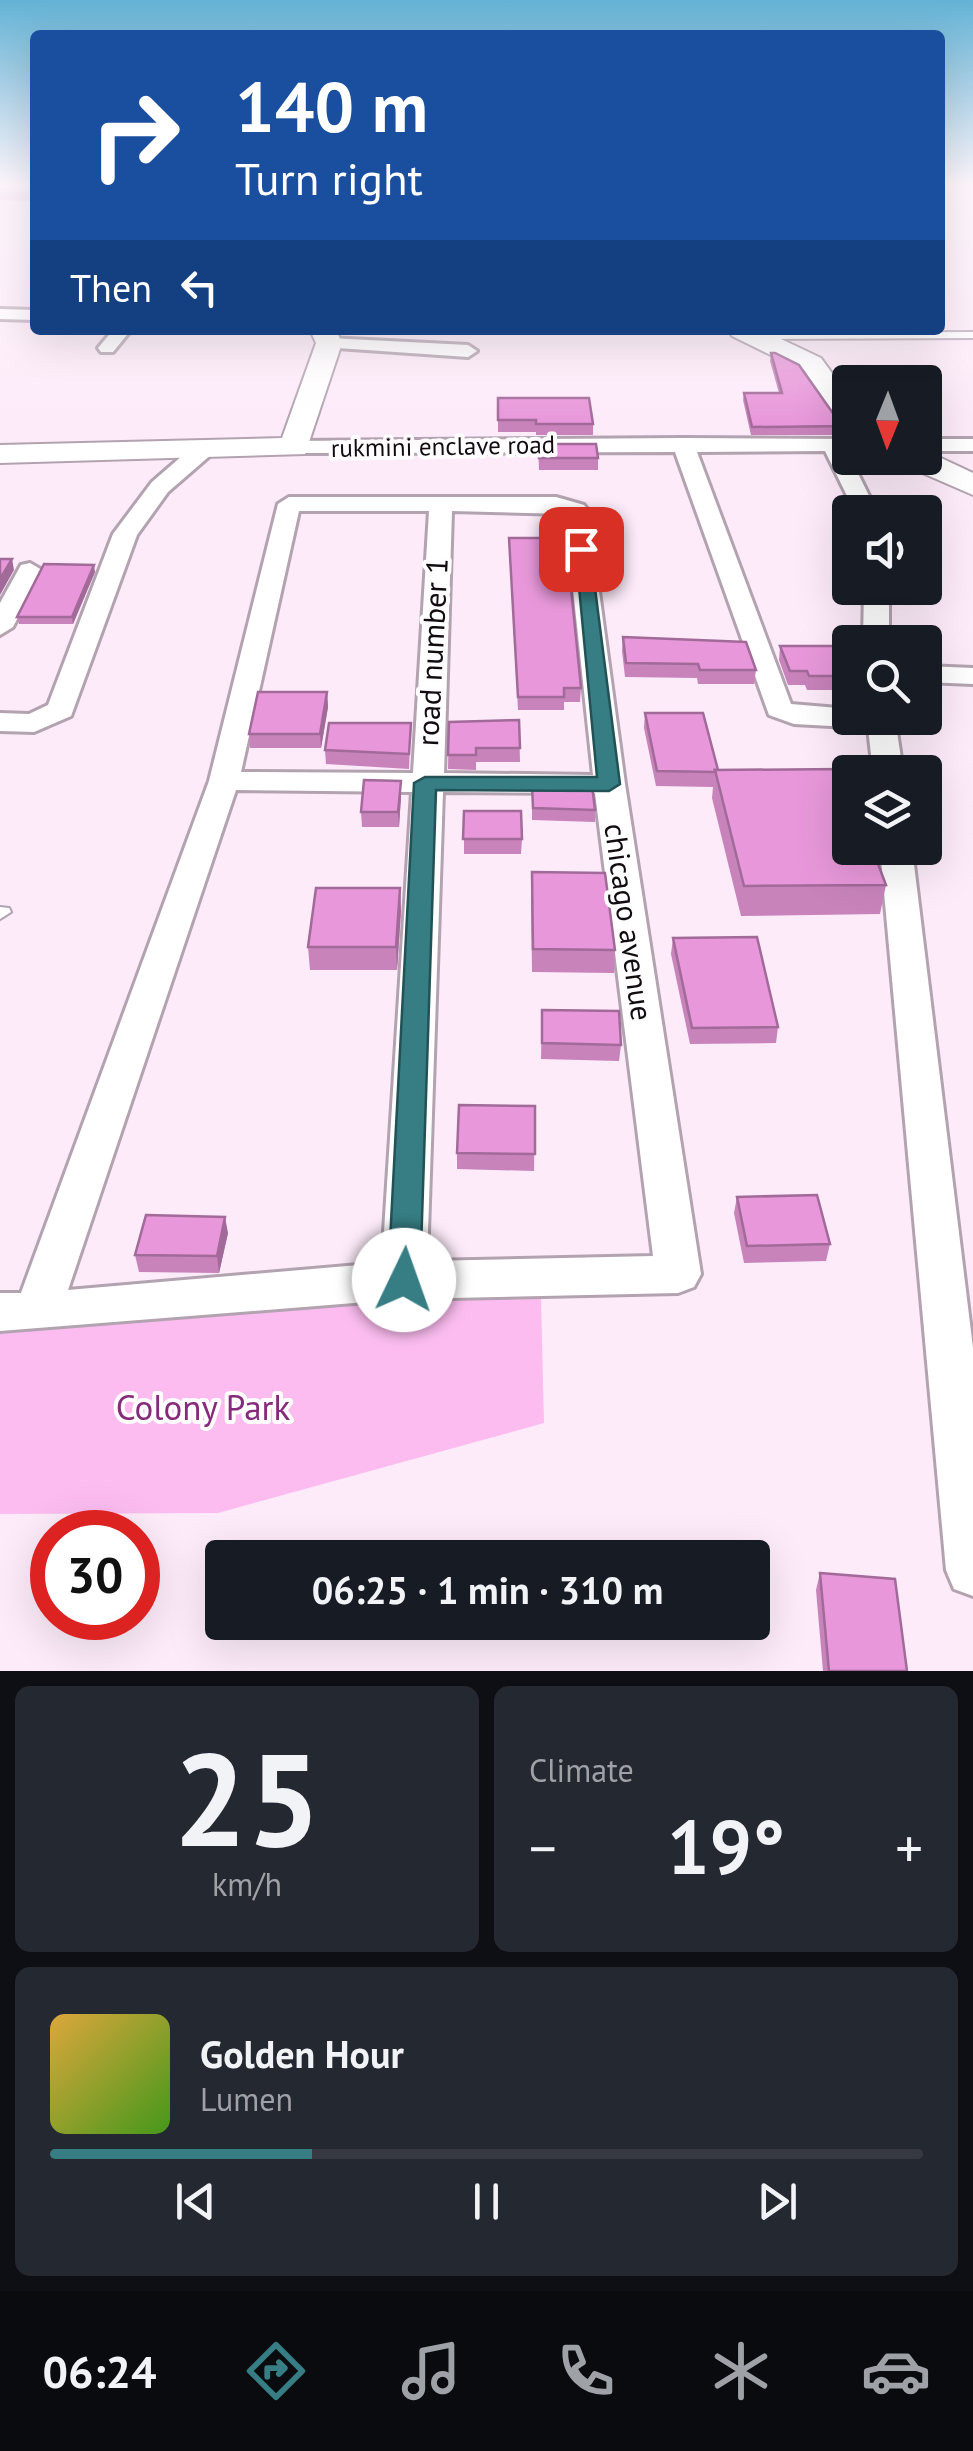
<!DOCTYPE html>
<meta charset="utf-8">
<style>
:root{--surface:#171b24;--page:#242831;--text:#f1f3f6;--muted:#9ea1a6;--line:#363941;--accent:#367e84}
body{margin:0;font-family:"PT Sans",sans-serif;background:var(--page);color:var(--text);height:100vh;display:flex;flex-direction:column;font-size:38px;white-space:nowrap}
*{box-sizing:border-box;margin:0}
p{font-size:32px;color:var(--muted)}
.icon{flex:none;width:55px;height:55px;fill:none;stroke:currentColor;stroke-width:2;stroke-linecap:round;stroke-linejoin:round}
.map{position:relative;height:1671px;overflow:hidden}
.panel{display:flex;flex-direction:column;gap:15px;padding:15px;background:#0d0f14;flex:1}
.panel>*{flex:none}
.hud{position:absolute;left:30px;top:30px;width:915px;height:305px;border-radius:10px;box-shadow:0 10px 40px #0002;background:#1a4fa0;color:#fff;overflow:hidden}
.needle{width:65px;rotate:181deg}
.tools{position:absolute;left:832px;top:365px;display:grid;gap:20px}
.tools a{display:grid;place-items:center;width:110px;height:110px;border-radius:10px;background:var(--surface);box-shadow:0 10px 40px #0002;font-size:50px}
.speed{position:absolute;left:30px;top:1510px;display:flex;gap:20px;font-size:50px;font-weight:700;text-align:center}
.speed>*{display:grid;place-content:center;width:130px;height:130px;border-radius:50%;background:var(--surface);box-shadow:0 10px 40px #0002;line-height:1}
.speed .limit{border:15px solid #d22;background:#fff;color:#111}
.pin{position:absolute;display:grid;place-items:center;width:85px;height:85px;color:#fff;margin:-42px;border-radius:20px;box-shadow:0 5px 15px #0006}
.me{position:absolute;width:110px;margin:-55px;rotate:3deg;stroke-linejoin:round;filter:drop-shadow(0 0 8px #0008)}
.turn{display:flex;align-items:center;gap:35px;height:210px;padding:0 40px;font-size:45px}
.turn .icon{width:130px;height:130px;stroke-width:2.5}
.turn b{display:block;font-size:70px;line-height:85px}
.then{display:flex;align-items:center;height:95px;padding:0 40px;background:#0003;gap:20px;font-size:38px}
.big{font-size:75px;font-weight:700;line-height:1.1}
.panel .card{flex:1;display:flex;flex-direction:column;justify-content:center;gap:15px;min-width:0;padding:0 35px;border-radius:15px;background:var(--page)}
.panel .dial{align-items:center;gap:0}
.dial b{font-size:130px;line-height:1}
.song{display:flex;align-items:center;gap:30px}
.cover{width:120px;height:120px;border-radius:15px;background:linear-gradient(135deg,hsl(40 70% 55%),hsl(100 70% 35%))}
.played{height:10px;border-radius:5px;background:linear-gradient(90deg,var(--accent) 30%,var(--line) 30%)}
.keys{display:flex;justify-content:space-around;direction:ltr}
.heat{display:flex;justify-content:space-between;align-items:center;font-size:55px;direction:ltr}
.panel .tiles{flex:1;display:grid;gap:15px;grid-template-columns:1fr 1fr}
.card:last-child{grid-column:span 2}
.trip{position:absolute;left:205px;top:1540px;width:565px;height:100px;border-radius:10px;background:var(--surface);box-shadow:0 10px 40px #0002;font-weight:700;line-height:100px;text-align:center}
.dock{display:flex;height:160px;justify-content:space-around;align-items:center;background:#090b0e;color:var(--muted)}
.dock .icon{width:70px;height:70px}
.dock .selected{color:var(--accent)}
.dock b{font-size:45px;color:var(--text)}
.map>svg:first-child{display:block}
</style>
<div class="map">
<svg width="973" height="1671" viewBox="0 0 973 1671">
<rect width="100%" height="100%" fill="#fdebf9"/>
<path fill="#fcbcf0" d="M541,1299L544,1423L218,1513L0,1514V1304Z"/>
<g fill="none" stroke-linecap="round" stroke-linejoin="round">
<g stroke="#b3a3b0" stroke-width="4">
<g id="lane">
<path d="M973,332V338L754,339L749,336L754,333Z"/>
<path d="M0,907L9,908L11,912L0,919Z"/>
</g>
</g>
<g stroke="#b3a3b0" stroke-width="6">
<g id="street">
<path d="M0,309L35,310V320L0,319Z"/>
<path d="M113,330H131L113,352H101L98,348Z"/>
<path d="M329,338L468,345L477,351L468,357L323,347V339Z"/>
<path d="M683,438L850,439V451H847L877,512H855L825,451L697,452L791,704L850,709V718H895L903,772H873L868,728L794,724L769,715L675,452L294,453L283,447L294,441Z"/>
<rect x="925" y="439" width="48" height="12"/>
<path d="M205,442L216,448L213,453L168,492L137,535L71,716L34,732L0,731V713L29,714L48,705L113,534L152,482L197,443Z"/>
<path d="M289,497H556L584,505L588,510L625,784L701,1274L694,1287L678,1293L404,1299L0,1331V1293H21L209,781L278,504ZM299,511H429L413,773L241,772ZM452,511L565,514L593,775L444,773ZM236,790L412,792L382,1263L68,1290ZM443,792L595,793L653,1256L427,1261Z"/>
<path d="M30,563L42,570L13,627L0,635V603L21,565Z"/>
<path d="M864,588H889V642H863Z"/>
<path d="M925,666L973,668V684L925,682Z"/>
<path d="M880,848H912L973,1348V1596L954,1589L946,1570Z"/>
</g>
</g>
<g stroke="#b3a3b0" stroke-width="4">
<g id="secondary">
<path d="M310,330H336L342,343L305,454L0,463V445L282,438L316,343Z"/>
<path d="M728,330H762L821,358L850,398V428L839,425L801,370L732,336Z"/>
<path d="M926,451L973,473V495L904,465L899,458H925Z"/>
</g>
</g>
<use href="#lane" fill="#fff" fill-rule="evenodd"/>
<use href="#street" fill="#fff" fill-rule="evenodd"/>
<use href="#secondary" fill="#fff" fill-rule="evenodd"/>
</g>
<g fill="#c883bb">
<path d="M35,187V201L0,200V190Z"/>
<path d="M472,330H507L504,334L472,332Z"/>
<path d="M771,353L837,419L847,426L846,435H751L743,400L744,393H779L770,361Z"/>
<path d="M498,398L593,424V435H536V432H498Z"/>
<path d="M538,444L598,458V470H539Z"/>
<path d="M509,538L581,688L580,702H564V710H518Z"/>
<path d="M95,572L73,624H19L17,617Z"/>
<path d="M623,637L756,670L754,684H698L697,678L625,677L622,651Z"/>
<path d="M780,646H850V690H807L805,685H788L779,660Z"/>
<path d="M327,692L328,707L321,748H250L249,734Z"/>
<path d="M645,713L718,770L886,885L880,914L741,916L712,798L713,787L656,786L644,728Z"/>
<path d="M519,720L520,762H476V770L448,769L449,722Z"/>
<path d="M411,723L409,769L326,764L325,750Z"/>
<path d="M401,781V796L399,827H362L361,812Z"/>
<path d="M532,784L595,810V822L532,820Z"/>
<path d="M464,811L522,839L521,854H464Z"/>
<path d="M400,888L401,911L397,970H310L308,947Z"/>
<path d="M531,895L615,950L614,973L532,972Z"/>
<path d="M673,938L778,1027L776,1043L690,1044L671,954Z"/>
<path d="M542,1010L621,1045L619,1061L541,1059Z"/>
<path d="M535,1106L534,1171L457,1169V1153Z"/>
<path d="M737,1197L830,1244L826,1261L744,1263L734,1213Z"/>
<path d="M228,1233L219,1273L139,1272L135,1255Z"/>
<path d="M820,1573L907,1671H823L816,1590Z"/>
</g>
<g fill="#a26a99">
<path d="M12,559L14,570L0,595V579Z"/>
<path d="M94,565L95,572L73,624L72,617Z"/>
<path d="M327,692L328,707L321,748L320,734Z"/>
<path d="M401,781V796L399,827L398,812Z"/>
<path d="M400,888L401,911L397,970L396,947Z"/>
<path d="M225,1217L228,1233L219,1273L217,1256Z"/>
</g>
<g fill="#e898da" stroke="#a26a99" stroke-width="2.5">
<path d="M7,187H35V194H0V190Z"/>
<path d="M771,353H775L799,365L837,419L847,426L752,427L744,393H782Z"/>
<path d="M498,398H589L593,424H536V420H498Z"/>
<path d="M538,444H596L598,458H539Z"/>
<path d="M509,538H566L581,688H564V697H518Z"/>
<path d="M0,559H12L0,579Z"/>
<path d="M44,564L94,565L72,617H17Z"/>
<path d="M623,637L746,642L756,670H700L698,664L626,663Z"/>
<path d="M780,646H850V676H809L807,671H790Z"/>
<path d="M258,692H327L320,734H249Z"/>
<path d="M645,713H703L718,770H715L716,772L657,771Z"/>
<path d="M519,720L520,748H476V755H448L449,722Z"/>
<path d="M329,723H411L409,754L325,750Z"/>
<path d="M842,769L850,789V848H872L886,885L744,886L715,770Z"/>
<path d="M364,780L401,781L398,812H361Z"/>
<path d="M532,784L592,785L595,810L533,808Z"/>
<path d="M464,811H521L522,839H463Z"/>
<path d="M532,872L605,873L615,950L533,949Z"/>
<path d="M316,888H400L396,947H308Z"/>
<path d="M757,937L778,1027L692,1028L673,938Z"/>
<path d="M542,1010L619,1011L621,1045L542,1043Z"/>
<path d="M459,1105L535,1106V1154L457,1153Z"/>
<path d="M817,1195L830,1244L747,1246L737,1197Z"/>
<path d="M146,1215L225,1217L217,1256L135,1255Z"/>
<path d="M820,1573L895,1579L907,1671H829Z"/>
</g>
<linearGradient id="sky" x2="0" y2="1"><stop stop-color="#63b2d5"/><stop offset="0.44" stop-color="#fef6fc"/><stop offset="1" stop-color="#fef6fc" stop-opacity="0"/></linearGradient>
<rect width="973" height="421" fill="url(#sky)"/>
<path fill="#367e84" stroke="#235256" stroke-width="2.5" d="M575,545L590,549L620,784L609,791L436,790L420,1280L415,1289L404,1293L393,1289L388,1280L414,783L425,777H597Z"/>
<g text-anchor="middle" stroke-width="8" stroke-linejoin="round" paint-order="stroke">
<g font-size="25" fill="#120c10" stroke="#fefefe">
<text transform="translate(443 446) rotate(-1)" y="9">rukmini enclave road</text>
</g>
<g font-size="30" fill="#120c10" stroke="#fefefe">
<text transform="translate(433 652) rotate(-87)" y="10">road number 1</text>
<text transform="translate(628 922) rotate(82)" y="10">chicago avenue</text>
</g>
<g font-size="35" fill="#862a7b" stroke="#fefefe">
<text x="203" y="1420">Colony Park</text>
</g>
</g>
</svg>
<div class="tools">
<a><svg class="needle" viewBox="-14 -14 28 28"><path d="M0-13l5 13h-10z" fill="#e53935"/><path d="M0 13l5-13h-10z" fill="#9ea1a6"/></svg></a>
<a><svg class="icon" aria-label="sound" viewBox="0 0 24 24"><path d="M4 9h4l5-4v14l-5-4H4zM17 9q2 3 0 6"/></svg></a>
<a><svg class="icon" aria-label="search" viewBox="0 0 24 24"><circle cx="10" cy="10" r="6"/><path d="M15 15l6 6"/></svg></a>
<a><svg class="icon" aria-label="layers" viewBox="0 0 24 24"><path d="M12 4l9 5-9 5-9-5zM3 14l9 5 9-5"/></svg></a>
</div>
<div class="speed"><div class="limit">30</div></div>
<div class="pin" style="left:581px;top:549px;background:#d93025"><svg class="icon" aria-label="arrive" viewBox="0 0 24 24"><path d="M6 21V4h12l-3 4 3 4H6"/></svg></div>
<svg class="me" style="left:404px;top:1280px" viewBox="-20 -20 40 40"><circle r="19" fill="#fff"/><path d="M0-13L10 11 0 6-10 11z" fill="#367e84"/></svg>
<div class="trip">06:25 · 1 min · 310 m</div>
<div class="hud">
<div class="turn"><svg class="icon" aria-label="right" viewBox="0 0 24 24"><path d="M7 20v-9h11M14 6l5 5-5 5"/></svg><div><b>140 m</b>Turn right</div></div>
<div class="then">Then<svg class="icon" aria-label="left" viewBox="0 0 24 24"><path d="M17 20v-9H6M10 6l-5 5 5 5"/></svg></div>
</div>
</div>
<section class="panel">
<div class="tiles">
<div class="card dial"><b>25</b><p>km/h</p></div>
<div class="card"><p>Climate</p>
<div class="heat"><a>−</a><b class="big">19°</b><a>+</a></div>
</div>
<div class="card">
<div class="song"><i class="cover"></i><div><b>Golden Hour</b><p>Lumen</p></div></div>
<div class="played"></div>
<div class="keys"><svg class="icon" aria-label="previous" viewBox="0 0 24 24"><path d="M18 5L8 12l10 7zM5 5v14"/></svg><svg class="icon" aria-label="pause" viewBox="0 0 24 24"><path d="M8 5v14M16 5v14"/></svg><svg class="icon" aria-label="next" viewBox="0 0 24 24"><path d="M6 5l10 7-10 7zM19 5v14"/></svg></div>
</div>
</div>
</section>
<nav class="dock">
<b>06:24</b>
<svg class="icon selected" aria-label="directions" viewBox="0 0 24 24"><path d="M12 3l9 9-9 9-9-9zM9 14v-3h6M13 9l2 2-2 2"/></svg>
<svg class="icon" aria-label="music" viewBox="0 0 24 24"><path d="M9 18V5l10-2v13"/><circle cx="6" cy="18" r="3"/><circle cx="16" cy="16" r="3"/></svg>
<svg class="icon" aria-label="phone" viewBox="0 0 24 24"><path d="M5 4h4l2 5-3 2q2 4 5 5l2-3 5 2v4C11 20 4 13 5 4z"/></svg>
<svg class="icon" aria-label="climate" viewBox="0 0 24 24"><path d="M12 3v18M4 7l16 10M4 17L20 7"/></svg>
<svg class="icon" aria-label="car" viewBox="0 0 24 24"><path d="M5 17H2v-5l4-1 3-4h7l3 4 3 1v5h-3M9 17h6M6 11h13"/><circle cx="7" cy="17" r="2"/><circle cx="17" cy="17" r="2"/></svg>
</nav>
